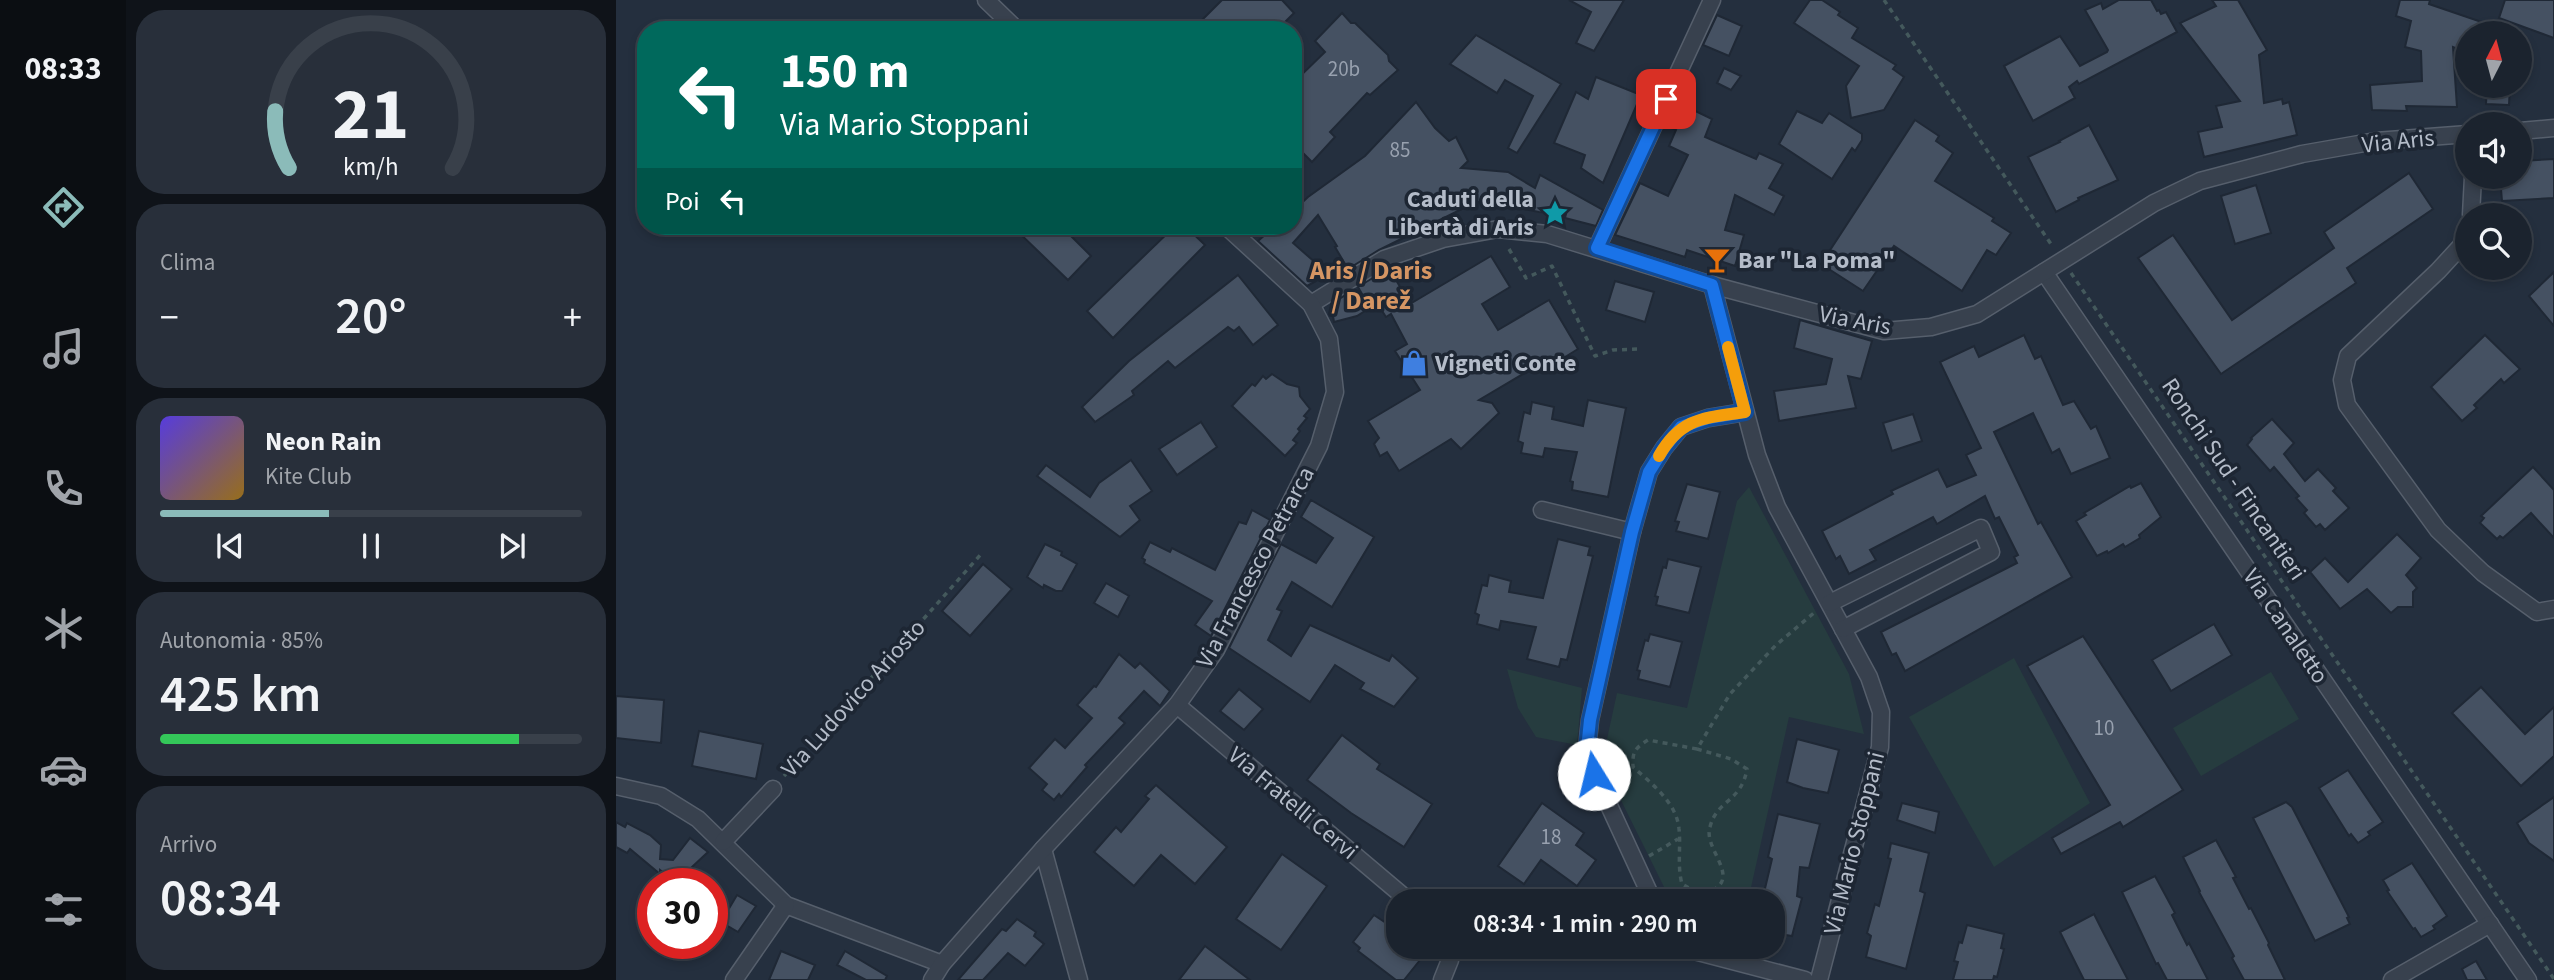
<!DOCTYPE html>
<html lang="it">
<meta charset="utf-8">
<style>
:root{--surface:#1b232e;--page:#282f3a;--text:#f1f3f6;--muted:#a0a4aa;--line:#39404a;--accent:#8bbbb9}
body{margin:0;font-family:"Source Sans 3",sans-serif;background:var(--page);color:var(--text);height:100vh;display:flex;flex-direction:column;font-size:26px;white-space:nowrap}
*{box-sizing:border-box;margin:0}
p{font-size:23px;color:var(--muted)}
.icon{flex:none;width:38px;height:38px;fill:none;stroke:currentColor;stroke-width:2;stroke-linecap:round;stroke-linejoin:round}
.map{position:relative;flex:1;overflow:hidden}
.panel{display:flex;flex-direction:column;gap:10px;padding:10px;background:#0f1319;width:490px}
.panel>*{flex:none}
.top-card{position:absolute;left:21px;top:21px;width:665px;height:214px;border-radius:28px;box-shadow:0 4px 10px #0003,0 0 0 2px var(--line);background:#00695c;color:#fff;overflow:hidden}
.needle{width:46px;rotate:6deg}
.controls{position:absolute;left:1839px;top:21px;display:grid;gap:14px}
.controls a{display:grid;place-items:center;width:77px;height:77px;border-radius:50%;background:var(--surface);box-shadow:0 4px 10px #0003,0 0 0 2px var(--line);font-size:35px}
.speed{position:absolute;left:21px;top:868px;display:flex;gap:14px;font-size:35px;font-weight:700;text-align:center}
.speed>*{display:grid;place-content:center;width:91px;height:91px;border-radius:50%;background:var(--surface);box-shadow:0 4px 10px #0003,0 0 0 2px var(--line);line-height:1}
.speed .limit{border:10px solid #d22;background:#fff;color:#111}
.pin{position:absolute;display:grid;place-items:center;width:60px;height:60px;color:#fff;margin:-30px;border-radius:14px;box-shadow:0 4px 10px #0006}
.me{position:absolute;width:77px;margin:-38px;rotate:351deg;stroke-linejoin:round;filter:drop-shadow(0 0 5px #0008)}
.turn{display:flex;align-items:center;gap:24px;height:147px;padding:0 28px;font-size:32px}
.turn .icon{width:91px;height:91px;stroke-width:2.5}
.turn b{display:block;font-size:49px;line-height:60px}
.then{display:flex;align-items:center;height:66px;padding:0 28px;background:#0003;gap:14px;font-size:26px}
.big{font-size:52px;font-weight:600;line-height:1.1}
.panel .widget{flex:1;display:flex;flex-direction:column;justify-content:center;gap:10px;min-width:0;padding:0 24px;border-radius:28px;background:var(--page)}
.panel .dial{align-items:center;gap:0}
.dial svg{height:182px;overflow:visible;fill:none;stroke:var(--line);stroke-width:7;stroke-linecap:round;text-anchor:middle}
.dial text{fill:var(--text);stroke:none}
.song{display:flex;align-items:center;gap:21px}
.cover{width:84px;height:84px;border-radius:10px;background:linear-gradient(135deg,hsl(250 70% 55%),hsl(40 70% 35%))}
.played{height:7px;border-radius:4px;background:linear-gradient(90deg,var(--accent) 40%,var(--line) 40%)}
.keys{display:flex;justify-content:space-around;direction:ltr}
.heat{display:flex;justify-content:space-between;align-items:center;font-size:38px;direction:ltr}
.charge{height:10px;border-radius:5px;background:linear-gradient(90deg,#34c759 85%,var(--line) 0)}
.trip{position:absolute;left:770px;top:889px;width:399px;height:70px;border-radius:28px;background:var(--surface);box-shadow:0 4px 10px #0003,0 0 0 2px var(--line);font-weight:600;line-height:70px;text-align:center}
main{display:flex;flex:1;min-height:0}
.tabs{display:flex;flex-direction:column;width:126px;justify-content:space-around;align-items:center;background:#0b0e12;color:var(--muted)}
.tabs .icon{width:49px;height:49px}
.tabs .on{color:var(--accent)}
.tabs b{font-size:32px;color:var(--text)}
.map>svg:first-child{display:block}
</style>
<main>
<nav class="tabs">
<b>08:33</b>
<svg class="icon on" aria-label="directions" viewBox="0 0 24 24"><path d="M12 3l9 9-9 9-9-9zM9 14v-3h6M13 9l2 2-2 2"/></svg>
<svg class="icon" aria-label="music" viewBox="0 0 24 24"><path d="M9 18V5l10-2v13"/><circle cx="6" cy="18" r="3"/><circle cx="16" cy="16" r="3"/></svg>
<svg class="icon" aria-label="phone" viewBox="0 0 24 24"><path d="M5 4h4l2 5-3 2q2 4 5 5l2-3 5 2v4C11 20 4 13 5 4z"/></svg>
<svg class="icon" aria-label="climate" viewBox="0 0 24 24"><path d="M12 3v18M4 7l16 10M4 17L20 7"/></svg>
<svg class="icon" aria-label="car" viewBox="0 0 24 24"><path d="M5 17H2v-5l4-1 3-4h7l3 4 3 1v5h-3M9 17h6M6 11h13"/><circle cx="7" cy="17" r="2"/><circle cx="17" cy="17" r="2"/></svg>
<svg class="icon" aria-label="filters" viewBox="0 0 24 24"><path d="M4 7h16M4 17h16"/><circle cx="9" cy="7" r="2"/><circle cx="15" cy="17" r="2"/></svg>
</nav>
<section class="panel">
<div class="widget dial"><svg viewBox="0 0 100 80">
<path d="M14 69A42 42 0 1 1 86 69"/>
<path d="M14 69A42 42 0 0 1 8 44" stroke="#8bbbb9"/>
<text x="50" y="56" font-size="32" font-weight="700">21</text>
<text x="50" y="72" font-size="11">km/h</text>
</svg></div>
<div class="widget"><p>Clima</p>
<div class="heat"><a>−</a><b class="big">20°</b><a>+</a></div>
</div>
<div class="widget">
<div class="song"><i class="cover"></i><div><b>Neon Rain</b><p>Kite Club</p></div></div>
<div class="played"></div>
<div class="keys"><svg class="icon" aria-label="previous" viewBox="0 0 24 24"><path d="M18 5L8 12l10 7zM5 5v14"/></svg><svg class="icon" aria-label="pause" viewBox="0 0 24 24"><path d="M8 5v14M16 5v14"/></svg><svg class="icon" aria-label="next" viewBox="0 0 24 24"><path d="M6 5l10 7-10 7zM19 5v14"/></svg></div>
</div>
<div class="widget"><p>Autonomia · 85%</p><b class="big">425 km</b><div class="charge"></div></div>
<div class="widget"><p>Arrivo</p><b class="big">08:34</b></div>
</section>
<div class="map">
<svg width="1938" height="980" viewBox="0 0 1938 980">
<rect width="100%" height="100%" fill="#242f3e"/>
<g fill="#263c3f">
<path d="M1133,487L1233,674L1248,734L1173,717L1132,901H1055L986,762L1001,693L1071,708L1121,501Z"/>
<path d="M1398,658L1474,803L1378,867L1293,717Z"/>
<path d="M891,669L966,688L961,745L920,737L902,708Z"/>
<path d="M1655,672L1683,719L1585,776L1557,728Z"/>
</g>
<g fill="#455162" stroke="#1f2835" stroke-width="2">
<path d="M606,0H666L678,13L661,30H598L587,19Z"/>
<path d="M953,0H1008L978,51L960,43L975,12Z"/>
<path d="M1194,0H1206L1224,12L1222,15L1242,28L1236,38L1280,65L1277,69L1288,77L1268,110L1235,118L1230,86L1243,66L1178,23Z"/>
<path d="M1503,0H1535L1541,11L1543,10L1545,14L1550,12L1561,32L1463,84L1461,81L1453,87L1459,98L1417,121L1388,66L1444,36L1464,66L1491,52L1492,50L1469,10L1485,3L1487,9Z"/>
<path d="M1596,0H1622L1651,50L1643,55L1648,103L1666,99L1667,104L1673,102L1681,135L1588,157L1582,132L1606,127L1600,106L1624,101L1564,23L1600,6Z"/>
<path d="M1784,0H1814L1813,4L1892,31L1891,33H1852L1849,52L1837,47L1841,107L1790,106L1791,111L1756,110L1754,85L1806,81L1805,51L1789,47L1795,21L1780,16Z"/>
<path d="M1889,0H1938V38L1883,18Z"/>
<path d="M726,13L735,23H739L772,55L773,61L782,70L754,95L751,93L714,132L719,137L696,162L677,143V83L709,52L699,41Z"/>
<path d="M1101,15L1126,26L1113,56L1087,45Z"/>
<path d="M860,35L945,84L901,153L892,148L917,96L889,80L881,93L834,64Z"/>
<path d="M1108,68L1125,76L1115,90L1101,83Z"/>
<path d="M980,77L1025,95L987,183L965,168L969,155L938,143L960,92L972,99Z"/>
<path d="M1871,86H1894L1893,105L1870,104Z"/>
<path d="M800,102L819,128L833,141L840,137L852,161L845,168L892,172L919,188L924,175L987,210L980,226L949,218L950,214L923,212L879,203L860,202L763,250L732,269L719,247L721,246L702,215L677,243L717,278L712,281L711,275L691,286L642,241L659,226H677V211L692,197L749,156Z"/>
<path d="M1065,104L1096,119L1089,137L1140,159L1143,153L1167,164L1153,188L1168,196L1158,215L1119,195L1109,230L1128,235L1119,266L1071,250L1069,257L999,235L1024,183L1052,196L1072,155L1053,146L1060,130L1054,127Z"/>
<path d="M1181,111L1206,123L1213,113L1246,134V140L1239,151L1236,148L1216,179L1163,144Z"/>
<path d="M1299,120L1323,136L1320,141L1337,153L1319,181L1378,218L1376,221L1395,233L1380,255L1371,250L1346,291L1278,246L1247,291L1205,264Z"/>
<path d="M1473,125L1502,180L1462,198L1463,200L1440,212L1412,157L1444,142L1443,141Z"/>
<path d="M1938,159V198L1886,201L1884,177H1904V161Z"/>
<path d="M1793,173L1817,209L1731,268L1740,283L1605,374L1522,258L1557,235L1616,320L1718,248L1708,232Z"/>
<path d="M1640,185L1655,233L1619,244L1605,196Z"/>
<path d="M396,226H445L475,256L452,280Z"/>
<path d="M559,226H569L589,245L497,338L471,311Z"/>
<path d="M875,256L894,287L866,304L882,330L933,300L962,349L928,370L924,364L863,400L876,403L883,413L845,449L835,439L783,471L771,452L764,456L758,444L763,438L752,421L804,390L779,351L791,344L775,314L770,317L761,303L754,308L742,287L773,268L794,304Z"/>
<path d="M1938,272V326L1913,296Z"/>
<path d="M622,275L662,325L637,345L623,327L618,331L612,327L559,368L552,361L516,391L518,395L479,422L466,407L513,361Z"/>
<path d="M999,281L1038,292L1029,322L990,310Z"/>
<path d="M733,293L752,309L741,316L718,322L715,304Z"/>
<path d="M1184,320L1256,341L1245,379L1232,376L1240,408L1163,421L1158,391L1210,384L1216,359L1178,348Z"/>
<path d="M1408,335L1419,359L1425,356L1447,405L1458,401L1475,429L1480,426L1494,458L1455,474L1443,449L1436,453L1417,413L1378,432L1422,524L1425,522L1456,577L1289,671L1280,653L1276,655L1265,632L1401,563L1398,557L1402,555L1383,517L1379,519L1369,496L1321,524L1317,517L1254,550L1260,560L1233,574L1224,556L1220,559L1206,531L1277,494L1275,491L1322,469L1331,487L1360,475L1350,455L1365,448L1324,362L1358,346L1363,357Z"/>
<path d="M1869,335L1904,369L1888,383L1885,379L1858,405L1861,408L1846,421L1815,387Z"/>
<path d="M656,374L671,384L683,387L684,396L694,409L688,416L691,418L682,429L684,431L677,440L681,443L669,456L616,406L636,384L639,386L647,376L650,379Z"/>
<path d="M972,400L1010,408L992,497L956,490L957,482L954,481L961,452L929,448L927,457L905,453L907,443L902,441L908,412L914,414L916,402L938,407L936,419L967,426Z"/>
<path d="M1297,414L1306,441L1276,451L1267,423Z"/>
<path d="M1656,419L1678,443L1668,454L1689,481L1702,469L1720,488L1717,491L1733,508L1709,530L1704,524L1700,527L1688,513L1691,510L1680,498L1683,496L1658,467L1654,471L1631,445L1636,439L1635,438Z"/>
<path d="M585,422L601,447L561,475L543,449Z"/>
<path d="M515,460L536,491L514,506L524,520L504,537L421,476L430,465L474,497L483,483Z"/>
<path d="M1917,467L1938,490V538L1915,513L1887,538L1884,536L1881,539L1864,523L1868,518L1865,516Z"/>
<path d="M1525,483L1545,517L1523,535L1524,538L1509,547L1507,544L1492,553L1491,551L1481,556L1460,521L1470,515L1468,513L1514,486L1515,488Z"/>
<path d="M1071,484L1104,492L1092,539L1060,531L1063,522L1059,521Z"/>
<path d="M695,500L758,537L716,607L676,582L661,609L666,611L652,640L675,656L694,625L773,661L776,655L802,678L778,707L744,689L748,683L719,665L694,702L613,648L665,544L700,563L717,538L685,517Z"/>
<path d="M636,510L654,520L595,636L579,625L596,601L528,563L529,560L526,558L534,542L554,552L556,548L599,570L623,522L630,524Z"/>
<path d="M1781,534L1805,558L1790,575L1801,588L1797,592V607H1782L1775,613L1751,589L1724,609L1694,572L1709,558L1732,582Z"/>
<path d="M942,539L974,547L972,555L977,556L951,660L945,659L943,667L911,659L920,627L885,621L883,630L861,624L863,615L859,613L866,585L871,586L873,575L895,581L893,592L927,598Z"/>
<path d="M429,544L446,552L445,555L461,564L446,591H440L428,585L427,588L411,577Z"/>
<path d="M1052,559L1085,567L1073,613L1040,605L1042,597L1039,596L1047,567L1050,568Z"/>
<path d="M367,564L396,589L354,636L326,611Z"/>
<path d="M490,583L513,596L502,617L478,603Z"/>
<path d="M1598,624L1616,655L1555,691L1536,660Z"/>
<path d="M1034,634L1066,642L1054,687L1022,679L1024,671L1021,670L1029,640L1032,641Z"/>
<path d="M1467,636L1567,790L1507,827L1504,822L1445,854L1436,838L1494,805L1411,666Z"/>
<path d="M503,654L519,668L524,663L554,691L544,706L528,691L503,718L509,723L469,765L471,767L445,797L443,794L438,800L426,790L431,784L413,768L439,739L449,748L476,718L461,705L478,686L480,687Z"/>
<path d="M1865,687L1909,734L1938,707V756L1905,786L1836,713Z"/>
<path d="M623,689L647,709L628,730L604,711Z"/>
<path d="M0,696L48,700L45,743L0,738Z"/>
<path d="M83,731L147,744L140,779L76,766Z"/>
<path d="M726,735L764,764L761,769L816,804L788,847L735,813L691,780Z"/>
<path d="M1181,739L1223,750L1212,793L1187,788L1171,782Z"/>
<path d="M1732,770L1767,822L1752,832L1754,835L1742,843L1735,834L1733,836L1703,788Z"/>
<path d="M540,785L611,847L579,884L545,855L518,886L478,852L500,827L505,832L533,799L529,796Z"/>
<path d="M1938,797V861L1913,843L1901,823Z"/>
<path d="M1670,802L1676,807L1733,917L1731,918L1734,924L1699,941L1637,818Z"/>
<path d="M926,803L968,833L960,845L980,860L961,886L925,860L908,884L882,866Z"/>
<path d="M1286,803L1323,812L1319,833L1281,820Z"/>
<path d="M1162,814L1204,824L1193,868L1184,867L1181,896L1186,898L1176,936L1157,933V901H1146L1156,859L1152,857Z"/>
<path d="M0,822L9,827L11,823L34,835L45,845L44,859L57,860L74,838L92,852L60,882L44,870V874L14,849L11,853L0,847Z"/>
<path d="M1600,840L1620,877L1617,878L1633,909L1635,908L1653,943L1652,945L1669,980H1628L1616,958L1618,956L1583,892L1584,891L1567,857Z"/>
<path d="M1275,843L1313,853L1304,891L1309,893L1290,969L1250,957L1255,936L1251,933L1259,904L1263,906L1275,859L1272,858Z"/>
<path d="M666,854L711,886L665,950L620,919Z"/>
<path d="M1796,863L1831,916L1817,926L1819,929L1805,937L1799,928L1797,929L1771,891L1773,890L1767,880Z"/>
<path d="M1539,876L1559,913L1556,915L1571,945L1573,943L1592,980H1551L1542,963L1540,964L1506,892Z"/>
<path d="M121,895L140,906L122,932L105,922Z"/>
<path d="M1478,914L1486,930L1512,980H1468L1444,932Z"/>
<path d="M758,915L782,931V947H798L808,955L788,980H780L742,951L744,948L737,942Z"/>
<path d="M401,919L420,932L418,936L428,944L409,966L392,953L367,980H342L386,929L390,931Z"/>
<path d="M1351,925L1388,934L1385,948L1388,949L1381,977L1378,976L1377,980H1337L1342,962L1338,961L1343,942L1346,943Z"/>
<path d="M589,946L634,980H563Z"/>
<path d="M165,951L199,965L192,980H153Z"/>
<path d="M229,951L271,976L269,980H250L221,965Z"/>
<path d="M1860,961L1871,980H1851L1846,969Z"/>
</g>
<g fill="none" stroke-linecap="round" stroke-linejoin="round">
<g stroke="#565f6c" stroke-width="19">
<g id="street">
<path d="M370,0L401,30"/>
<path d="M1904,131L1938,128"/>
<path d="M1855,215L1857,177"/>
<path d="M1852,225L1845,246L1822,271L1732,356L1726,380L1731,405L1822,530L1867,573L1921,612L1938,609"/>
<path d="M981,248L1096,0"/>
<path d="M1428,272L1912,980"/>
<path d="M1096,285L1141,455L1161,507L1253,677L1265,712L1264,747L1203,980"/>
<path d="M695,304L768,259L827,239L882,229L931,234L1096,285L1268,331L1315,327L1361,314L1538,203L1584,181L1686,154L1760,141L1852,134"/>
<path d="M926,510L1016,532"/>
<path d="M1214,603L1365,528L1375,552L1227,629"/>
<path d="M561,705L793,901"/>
<path d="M0,786L45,796L82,819L170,905L326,964"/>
<path d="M107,842L157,789"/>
<path d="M427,849L463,980"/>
<path d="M1037,901L978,773L971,749L974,720L1016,532L1033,472L1048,448L1065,427L1092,418L1129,412"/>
<path d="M1063,947L1189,980"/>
<path d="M118,980L170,905"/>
<path d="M316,980L326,964L427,849L561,705L600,650L703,446L719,392L713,339L695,304L610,226"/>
<path d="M826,980L834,960L835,947"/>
<path d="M1776,980L1874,924"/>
</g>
</g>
<g stroke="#44595c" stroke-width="3.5" stroke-dasharray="5 5" stroke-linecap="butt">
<path d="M1268,0L1437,247"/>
<path d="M893,249L910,278L936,266L979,356L997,350L1024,349"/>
<path d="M1455,273L1938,979"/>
<path d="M1081,749L1032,740C1019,748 1016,752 1017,767C1035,783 1061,803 1063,829C1065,847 1061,866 1066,884C1076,890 1085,895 1097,890C1124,876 1087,848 1094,827C1101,799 1125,803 1131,769L1115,759L1081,749L1114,694L1160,645L1199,612"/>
<path d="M168,776L367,552"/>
<path d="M1033,856L1062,839"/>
</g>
<use href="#street" stroke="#38414e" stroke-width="16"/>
</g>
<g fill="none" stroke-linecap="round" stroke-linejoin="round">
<g stroke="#114b97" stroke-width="18">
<path id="route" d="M978,774L971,749L974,720L1016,532L1033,472L1048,448L1065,427L1092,418L1129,412L1096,285L981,248L1050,99"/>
</g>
<use href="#route" stroke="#1a73e8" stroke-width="12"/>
<path stroke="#f59e0b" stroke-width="12" d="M1043,456C1065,417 1089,418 1129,412L1112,347"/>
</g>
<defs>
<g id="sight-bare" transform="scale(2.1)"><path d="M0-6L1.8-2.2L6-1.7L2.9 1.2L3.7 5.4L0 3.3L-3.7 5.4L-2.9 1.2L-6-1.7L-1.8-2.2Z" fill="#0f9aa8" stroke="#1d2633" stroke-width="2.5" paint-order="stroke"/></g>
<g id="bar-bare" transform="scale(2.1)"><path d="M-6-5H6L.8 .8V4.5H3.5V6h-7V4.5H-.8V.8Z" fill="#e8710a" stroke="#1d2633" stroke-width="2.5" paint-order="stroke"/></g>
<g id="shop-bare" transform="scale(2.1)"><path d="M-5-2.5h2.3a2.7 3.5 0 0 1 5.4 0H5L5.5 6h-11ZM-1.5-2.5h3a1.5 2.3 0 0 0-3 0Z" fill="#3f7fe0" stroke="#1d2633" stroke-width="2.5" paint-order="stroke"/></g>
</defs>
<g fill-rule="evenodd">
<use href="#sight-bare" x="939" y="213"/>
<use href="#bar-bare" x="1101" y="260"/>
<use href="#shop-bare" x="798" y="363"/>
</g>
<g text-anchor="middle" stroke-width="7" stroke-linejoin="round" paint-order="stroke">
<g font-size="21" fill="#98a1af">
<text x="728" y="76">20b</text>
<text x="784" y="157">85</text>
<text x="1488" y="735">10</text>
<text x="935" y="844">18</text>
</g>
<g font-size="24" fill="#b4bcc9" stroke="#1d2633">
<text transform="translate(1782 141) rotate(-6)" y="8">Via Aris</text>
<text transform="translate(1239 320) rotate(11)" y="8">Via Aris</text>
<text transform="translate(1618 479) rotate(56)" y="8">Ronchi Sud - Fincantieri</text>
<text transform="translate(639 567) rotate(-62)" y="8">Via Francesco Petrarca</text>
<text transform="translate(1670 626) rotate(56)" y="8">Via Canaletto</text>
<text transform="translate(237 698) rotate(-48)" y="8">Via Ludovico Ariosto</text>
<text transform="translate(677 803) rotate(40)" y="8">Via Fratelli Cervi</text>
<text transform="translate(1238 843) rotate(-76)" y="8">Via Mario Stoppani</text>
</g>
<g font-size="24" font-weight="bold" fill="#b4bcc9" stroke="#1d2633" text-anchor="start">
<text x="918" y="207" text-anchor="end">Caduti della<tspan x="918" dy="28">Libertà di Aris</tspan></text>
<text x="1122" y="268">Bar "La Poma"</text>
<text x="819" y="371">Vigneti Conte</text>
</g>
<g font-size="26" font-weight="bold" fill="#d59563" stroke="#1d2633">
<text x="755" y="279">Aris / Daris<tspan x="755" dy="30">/ Darež</tspan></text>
</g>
</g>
</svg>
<div class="controls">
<a><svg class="needle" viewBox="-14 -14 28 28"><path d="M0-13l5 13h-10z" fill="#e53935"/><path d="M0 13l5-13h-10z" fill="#a0a4aa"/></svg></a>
<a><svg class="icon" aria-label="sound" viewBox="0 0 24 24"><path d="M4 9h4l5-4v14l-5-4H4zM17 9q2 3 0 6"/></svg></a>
<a><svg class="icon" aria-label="search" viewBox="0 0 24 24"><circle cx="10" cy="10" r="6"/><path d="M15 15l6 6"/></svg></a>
</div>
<div class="speed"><div class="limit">30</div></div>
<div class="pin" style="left:1050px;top:99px;background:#d93025"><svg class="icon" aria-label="arrive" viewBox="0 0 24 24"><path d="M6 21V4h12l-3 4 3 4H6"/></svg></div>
<svg class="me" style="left:978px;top:774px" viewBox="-20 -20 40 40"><circle r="19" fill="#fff"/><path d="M0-13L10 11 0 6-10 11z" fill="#1a73e8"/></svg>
<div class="trip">08:34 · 1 min · 290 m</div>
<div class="top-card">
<div class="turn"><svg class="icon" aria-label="left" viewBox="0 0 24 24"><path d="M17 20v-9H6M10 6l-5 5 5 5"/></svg><div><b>150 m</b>Via Mario Stoppani</div></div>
<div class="then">Poi<svg class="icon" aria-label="left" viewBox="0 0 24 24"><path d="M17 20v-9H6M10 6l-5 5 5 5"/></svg></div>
</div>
</div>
</main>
